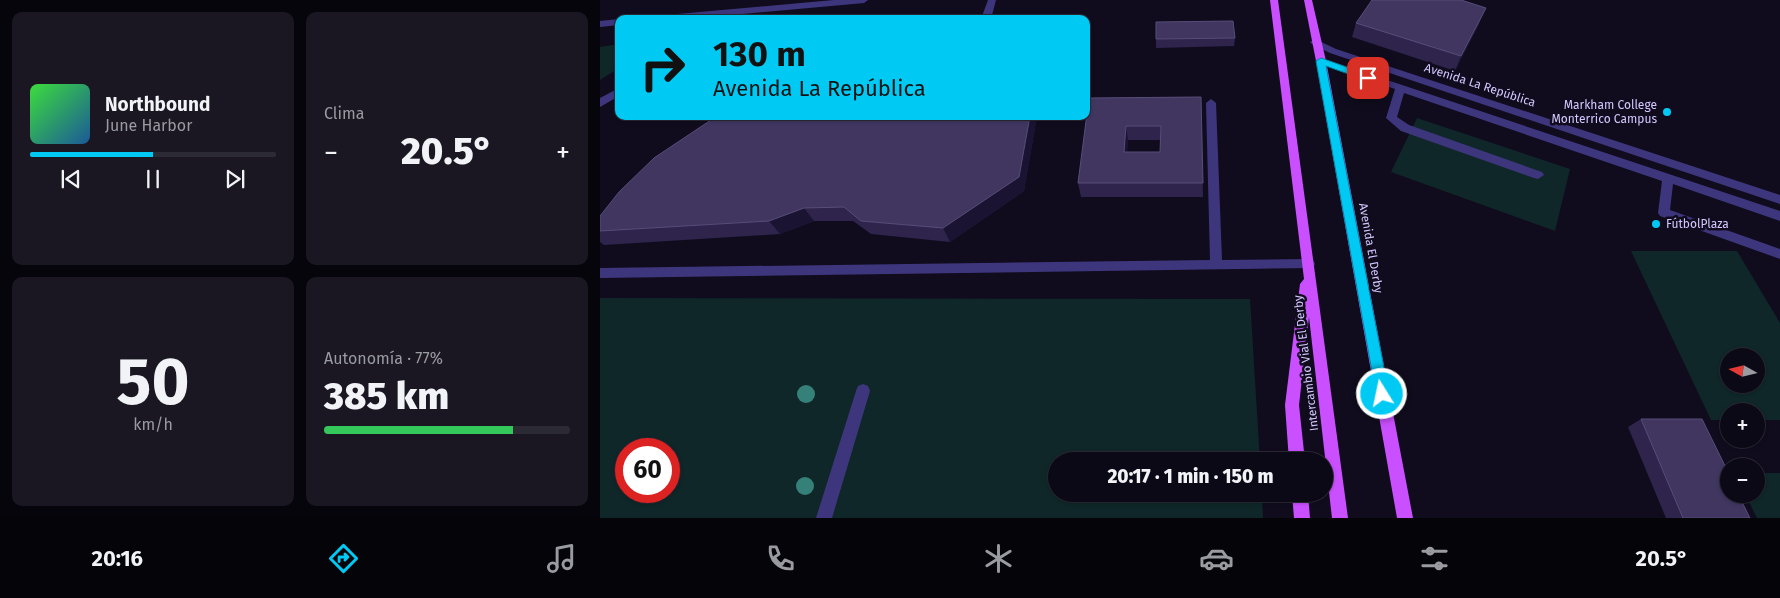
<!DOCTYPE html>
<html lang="es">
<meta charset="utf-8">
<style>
:root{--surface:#0c0916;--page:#1a1723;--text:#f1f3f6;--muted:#9a9aa1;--line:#2c2a35;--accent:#00caf3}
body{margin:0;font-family:"Fira Sans",sans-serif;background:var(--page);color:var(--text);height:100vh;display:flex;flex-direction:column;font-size:19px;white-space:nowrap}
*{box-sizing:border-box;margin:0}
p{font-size:16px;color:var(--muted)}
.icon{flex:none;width:28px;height:28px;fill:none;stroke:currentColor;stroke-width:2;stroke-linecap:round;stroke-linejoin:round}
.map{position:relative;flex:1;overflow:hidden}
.side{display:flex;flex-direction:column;gap:12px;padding:12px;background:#07050c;width:600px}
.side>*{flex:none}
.guide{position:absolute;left:15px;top:15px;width:475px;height:105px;border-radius:10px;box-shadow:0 1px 4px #0004,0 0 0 1px var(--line);background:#00caf3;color:#111;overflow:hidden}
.needle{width:32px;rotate:278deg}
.buttons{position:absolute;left:1120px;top:348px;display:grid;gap:10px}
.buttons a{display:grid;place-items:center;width:45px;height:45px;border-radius:50%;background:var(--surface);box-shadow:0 1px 4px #0004,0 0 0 1px var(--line);font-size:25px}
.speed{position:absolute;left:15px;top:438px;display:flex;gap:10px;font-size:25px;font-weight:700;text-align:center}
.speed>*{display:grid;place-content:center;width:65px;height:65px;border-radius:50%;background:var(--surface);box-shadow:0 1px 4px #0004,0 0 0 1px var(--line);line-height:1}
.speed .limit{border:8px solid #d22;background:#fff;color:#111}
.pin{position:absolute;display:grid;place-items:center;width:42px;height:42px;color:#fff;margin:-21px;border-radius:10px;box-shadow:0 2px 8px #0006}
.me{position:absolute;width:55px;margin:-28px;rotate:350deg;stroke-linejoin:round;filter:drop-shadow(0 0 4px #0008)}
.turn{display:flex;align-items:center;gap:18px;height:105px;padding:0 15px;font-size:22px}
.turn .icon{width:65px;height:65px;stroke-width:2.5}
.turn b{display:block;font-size:35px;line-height:42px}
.big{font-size:38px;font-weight:800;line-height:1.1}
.side .card{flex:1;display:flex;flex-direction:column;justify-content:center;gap:8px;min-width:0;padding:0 18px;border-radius:10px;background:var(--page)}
.side .dial{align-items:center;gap:0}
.dial b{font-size:65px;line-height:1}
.song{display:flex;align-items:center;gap:15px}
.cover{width:60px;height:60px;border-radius:8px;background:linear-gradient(135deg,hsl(120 70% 55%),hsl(210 70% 35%))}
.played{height:5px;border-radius:2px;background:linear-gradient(90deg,var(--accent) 50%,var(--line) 50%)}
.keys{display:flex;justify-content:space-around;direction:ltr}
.heat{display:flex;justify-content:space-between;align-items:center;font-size:28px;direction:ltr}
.charge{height:8px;border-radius:4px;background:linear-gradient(90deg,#34c759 77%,var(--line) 0)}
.side .tiles{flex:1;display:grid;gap:12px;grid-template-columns:repeat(2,1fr)}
.trip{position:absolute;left:448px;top:452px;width:285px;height:50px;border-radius:25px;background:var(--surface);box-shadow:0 1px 4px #0004,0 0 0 1px var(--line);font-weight:800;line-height:50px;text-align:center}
.dock{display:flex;height:80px;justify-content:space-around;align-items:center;background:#050409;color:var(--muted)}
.dock .icon{width:35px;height:35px}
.dock .selected{color:var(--accent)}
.dock b{font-size:22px;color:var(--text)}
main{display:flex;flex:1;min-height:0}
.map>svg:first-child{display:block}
</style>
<main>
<section class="side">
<div class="tiles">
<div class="card">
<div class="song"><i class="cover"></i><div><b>Northbound</b><p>June Harbor</p></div></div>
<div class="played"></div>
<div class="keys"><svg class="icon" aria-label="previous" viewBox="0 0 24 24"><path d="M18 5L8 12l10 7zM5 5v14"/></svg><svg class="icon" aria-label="pause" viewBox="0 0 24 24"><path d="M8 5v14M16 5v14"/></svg><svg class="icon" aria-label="next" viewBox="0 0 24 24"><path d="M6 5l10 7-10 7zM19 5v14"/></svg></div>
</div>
<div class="card"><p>Clima</p>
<div class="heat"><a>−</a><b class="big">20.5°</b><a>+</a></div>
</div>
<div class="card dial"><b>50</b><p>km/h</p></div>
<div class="card"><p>Autonomía · 77%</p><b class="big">385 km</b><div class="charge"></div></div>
</div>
</section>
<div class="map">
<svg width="1180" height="518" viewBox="0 0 1180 518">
<rect width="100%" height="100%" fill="#100c1e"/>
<g fill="#0f2728" fill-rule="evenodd">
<path d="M19,44V68L0,80V47Z"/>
<path d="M817,118L970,169L955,231L791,172Z"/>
<path d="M1031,251H1137L1180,323V420H1156V411H1129V420H1111ZM1129,356H1156V384H1129Z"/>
<path d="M0,298L650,299L660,461H456V494H662L663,518H0ZM26,449H69V491H26Z"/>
<path d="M1156,473H1180V518H1157L1145,494H1156Z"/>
</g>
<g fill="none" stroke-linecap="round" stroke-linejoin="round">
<g fill="#3e367d" fill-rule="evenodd">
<path d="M234,0H268L264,3L88,19H51L55,16Z"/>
<path d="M388,0H396L391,19H381Z"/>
<path d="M298,16H319L323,19H294Z"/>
<path d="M19,19V25L0,27V21Z"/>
<path d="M715,39L736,49L1180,195V204L730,53L712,44L710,42Z"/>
<path d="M721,58L1180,211V221L1073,184L1070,210L1180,249V259L1060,216L1058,213L1062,181L804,93L797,117L809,125L942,172L944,175L938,179L934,178L801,131L786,118L795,89L718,63L716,61Z"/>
<path d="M19,88V96L0,107V98Z"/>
<path d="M611,99L616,103L622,260L709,259L713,260L715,264L713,268L0,278V268L610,260L606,103Z"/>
<path d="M263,384L268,386L270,391L232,518H216L256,391L258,386Z"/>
</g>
<g fill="#ca4fff" fill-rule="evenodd">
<path d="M670,0H678L748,518H732L709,317L699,405L705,461H689L685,405L700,284L704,279Z"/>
<path d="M704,0H712L726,61L813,518H797L716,61Z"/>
<path d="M692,494H708L710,518H694Z"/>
</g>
</g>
<g fill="#36807a">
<circle cx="206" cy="394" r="9"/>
<circle cx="205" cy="486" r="9"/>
</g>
<g fill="#2e244c" fill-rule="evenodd">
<path d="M880,22L855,71L752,37L756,23Z"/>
<path d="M635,38L634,46L556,48V39Z"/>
<path d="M601,97L603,197H481L478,183L489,98ZM528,140H560V152H527Z"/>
<path d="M117,116H437L424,191L350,242L271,234L253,221H214L180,234L4,245L0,242V216Z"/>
<path d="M1041,419L1150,518H1066L1028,427Z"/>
</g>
<g fill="#1b1332">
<path d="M886,8L880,22L855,71L861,56Z"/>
<path d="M430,116H437L424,191L350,242L343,228Z"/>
<path d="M526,126L528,140L526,166L524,152Z"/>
<path d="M204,208L214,221L180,234L169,221Z"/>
</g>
<g fill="#403660" stroke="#574d79" fill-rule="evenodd">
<path d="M772,0H861L886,8L861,56L756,23Z"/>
<path d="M633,21L635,38L556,39V22Z"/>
<path d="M601,97L603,183H478L489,98ZM526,126H561L560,152H524Z"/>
<path d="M117,116H430L419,177L343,228L261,221L244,207L204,208L169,221L0,231V216L19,192L54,158Z"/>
<path d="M1041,419H1102L1129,474V494H1138L1150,518H1083Z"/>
</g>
<path fill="#00caf3" stroke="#00839e" d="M721,58L772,76L773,78L768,81L726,66L789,394L787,398L782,400L778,398L776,394L716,61Z"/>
<g fill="#00caf3" stroke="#100c1e" stroke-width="2">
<circle cx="1067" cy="112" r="5"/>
<circle cx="1056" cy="224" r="5"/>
</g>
<g text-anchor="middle" stroke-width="5" stroke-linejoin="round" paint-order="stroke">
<g font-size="12" fill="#d3c8ff" stroke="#100c1e">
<text transform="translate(880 85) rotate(18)" y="4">Avenida La República</text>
<text transform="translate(771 248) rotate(80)" y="4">Avenida El Derby</text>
<text transform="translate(706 363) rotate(-97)" y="4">Intercambio Vial El Derby</text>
</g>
<g font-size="12" fill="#d3c8ff" stroke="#100c1e" text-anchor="end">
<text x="1057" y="109">Markham College<tspan x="1057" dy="14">Monterrico Campus</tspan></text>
<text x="1066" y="228" text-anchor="start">FútbolPlaza</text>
</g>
</g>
</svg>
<div class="buttons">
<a><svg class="needle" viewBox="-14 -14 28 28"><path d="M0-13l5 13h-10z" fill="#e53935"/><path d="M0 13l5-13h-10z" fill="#9a9aa1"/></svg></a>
<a>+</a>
<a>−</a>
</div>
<div class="speed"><div class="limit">60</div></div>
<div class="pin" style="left:768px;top:78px;background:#d93025"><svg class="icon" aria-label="arrive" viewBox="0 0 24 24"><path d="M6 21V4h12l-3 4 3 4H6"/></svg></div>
<svg class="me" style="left:782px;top:394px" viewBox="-20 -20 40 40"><circle r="17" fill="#00caf3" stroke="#fff" stroke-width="3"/><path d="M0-11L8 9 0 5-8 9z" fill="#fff"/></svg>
<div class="trip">20:17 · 1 min · 150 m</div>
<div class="guide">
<div class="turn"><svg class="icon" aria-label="right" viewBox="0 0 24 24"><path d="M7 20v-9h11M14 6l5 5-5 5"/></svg><div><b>130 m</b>Avenida La República</div></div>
</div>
</div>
</main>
<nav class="dock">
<b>20:16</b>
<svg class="icon selected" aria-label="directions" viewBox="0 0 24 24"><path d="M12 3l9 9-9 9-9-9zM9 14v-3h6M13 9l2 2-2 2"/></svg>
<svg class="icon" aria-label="music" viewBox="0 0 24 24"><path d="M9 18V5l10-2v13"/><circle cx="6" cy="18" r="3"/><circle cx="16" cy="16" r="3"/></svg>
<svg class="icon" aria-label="phone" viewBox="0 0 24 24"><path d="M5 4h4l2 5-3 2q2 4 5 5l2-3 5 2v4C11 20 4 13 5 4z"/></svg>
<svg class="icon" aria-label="climate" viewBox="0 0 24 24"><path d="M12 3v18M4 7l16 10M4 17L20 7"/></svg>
<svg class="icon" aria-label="car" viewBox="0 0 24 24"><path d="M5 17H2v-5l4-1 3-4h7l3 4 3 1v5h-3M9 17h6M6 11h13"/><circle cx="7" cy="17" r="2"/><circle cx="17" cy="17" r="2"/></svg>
<svg class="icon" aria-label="filters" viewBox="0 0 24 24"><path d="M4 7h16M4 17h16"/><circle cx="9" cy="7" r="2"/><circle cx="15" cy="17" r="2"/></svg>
<b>20.5°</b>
</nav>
